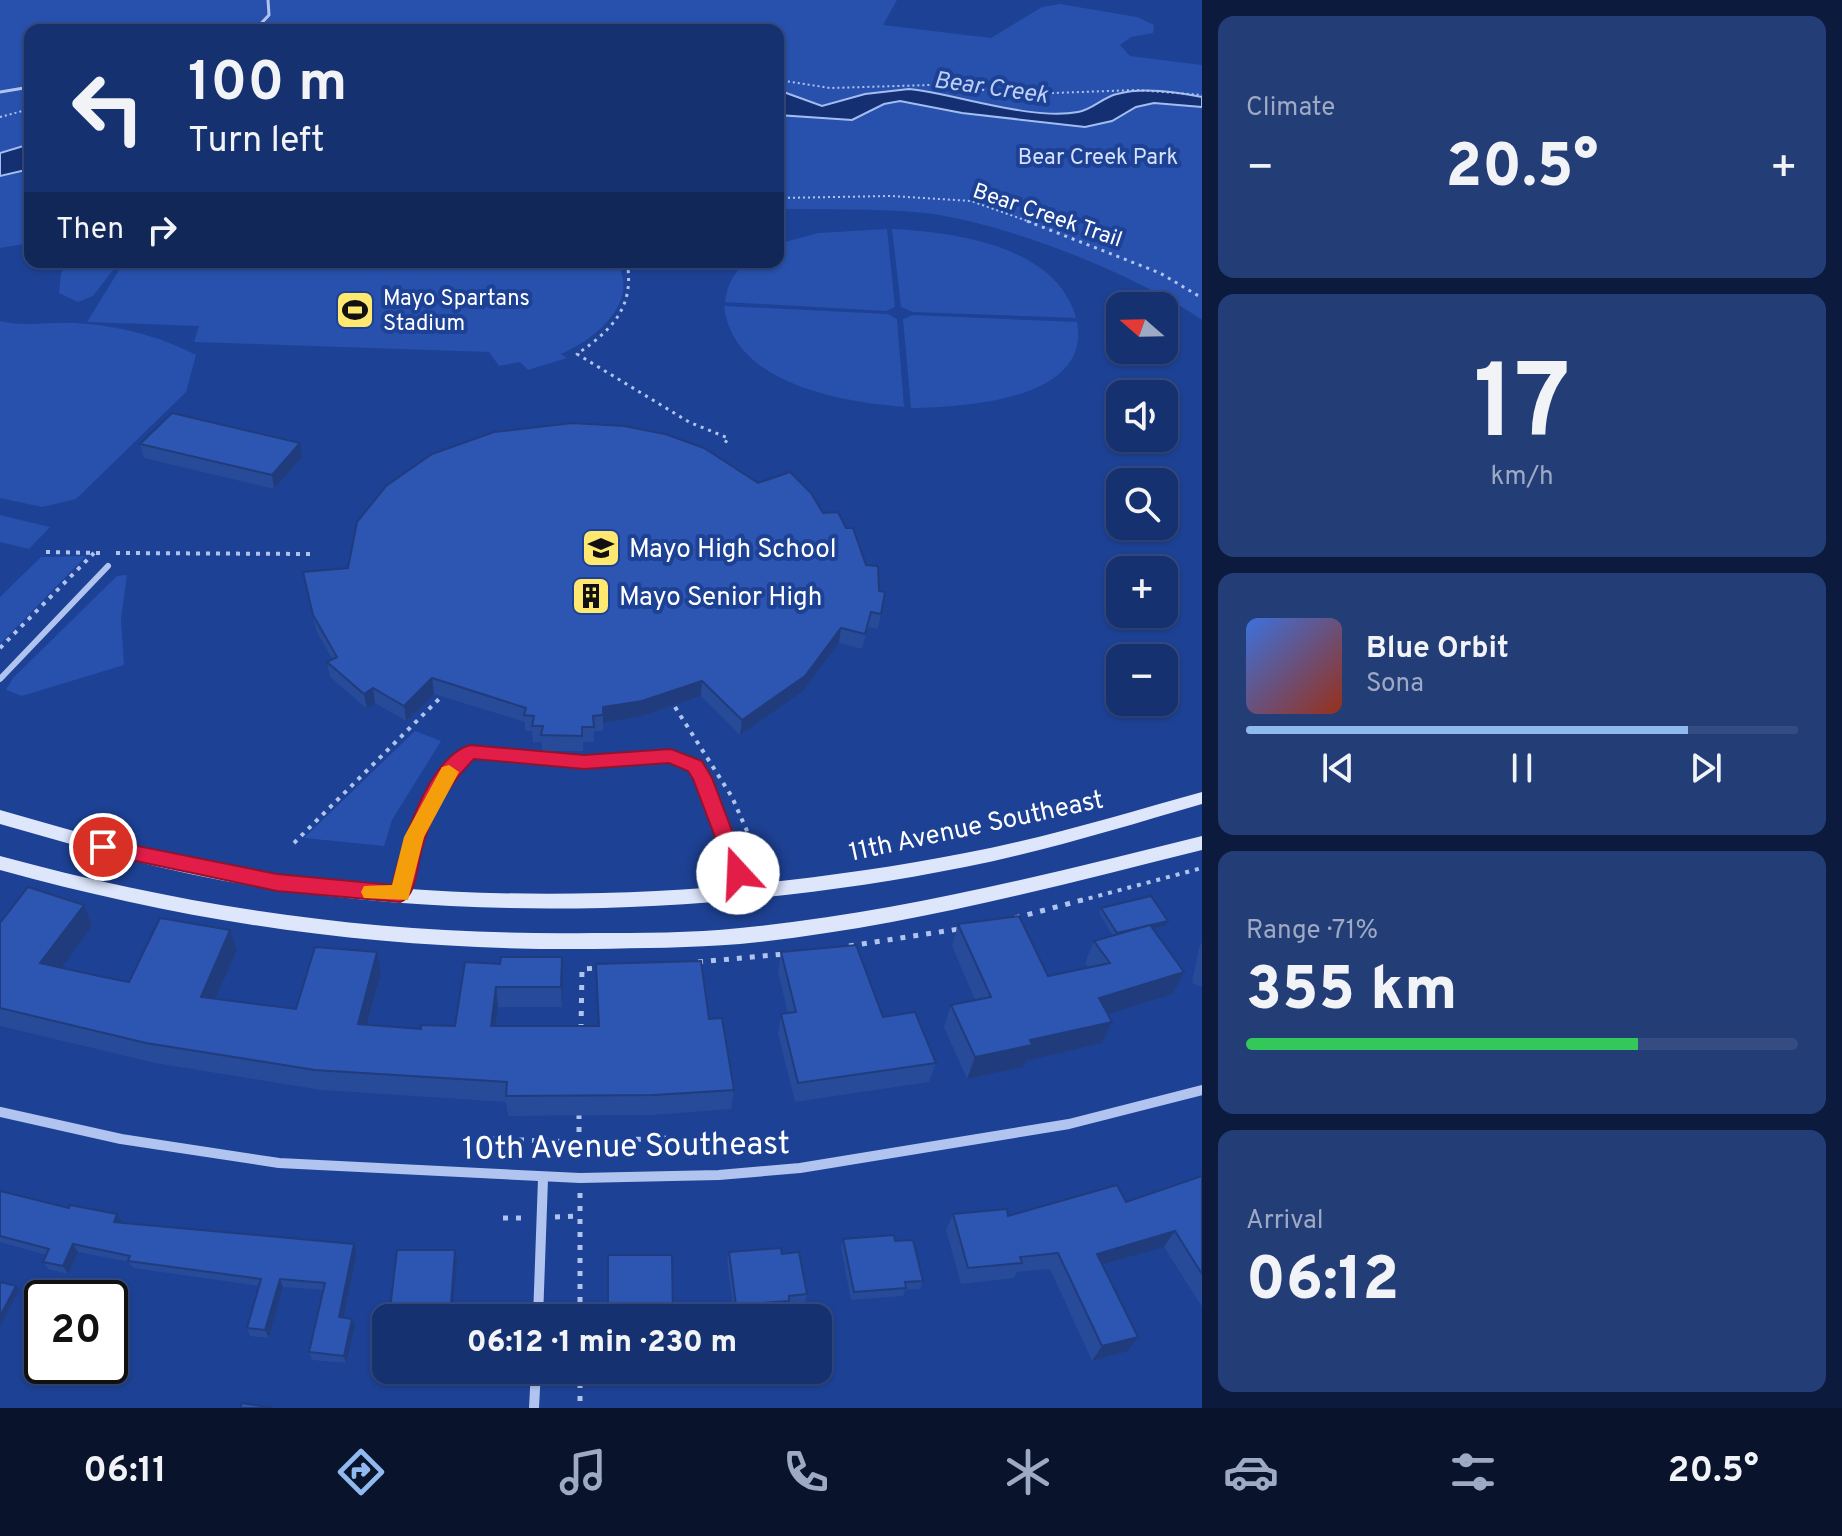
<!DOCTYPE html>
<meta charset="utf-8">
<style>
:root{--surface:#16316f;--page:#233d77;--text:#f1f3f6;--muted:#9ea9c3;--line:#354c82;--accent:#90b9f0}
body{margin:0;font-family:Overpass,sans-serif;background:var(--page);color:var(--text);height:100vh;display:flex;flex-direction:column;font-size:30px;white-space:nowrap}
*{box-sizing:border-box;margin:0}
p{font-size:26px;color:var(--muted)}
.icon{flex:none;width:44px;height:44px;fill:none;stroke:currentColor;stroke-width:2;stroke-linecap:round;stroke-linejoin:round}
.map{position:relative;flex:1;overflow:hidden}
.drawer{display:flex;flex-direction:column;gap:16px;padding:16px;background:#0c1b3d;width:640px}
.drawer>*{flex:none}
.banner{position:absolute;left:24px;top:24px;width:760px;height:244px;border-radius:16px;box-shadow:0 2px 6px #0004,0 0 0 2px var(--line);background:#16316f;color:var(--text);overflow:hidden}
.needle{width:52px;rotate:290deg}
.controls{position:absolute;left:1106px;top:292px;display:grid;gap:16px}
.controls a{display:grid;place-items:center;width:72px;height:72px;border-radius:16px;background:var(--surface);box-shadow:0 2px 6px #0004,0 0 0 2px var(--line);font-size:40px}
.speed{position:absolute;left:24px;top:1280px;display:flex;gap:16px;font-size:40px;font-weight:700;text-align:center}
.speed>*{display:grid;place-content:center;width:104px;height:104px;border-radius:50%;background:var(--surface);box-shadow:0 2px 6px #0004,0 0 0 2px var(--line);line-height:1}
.speed .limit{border:4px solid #111;border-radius:12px;background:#fff;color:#111}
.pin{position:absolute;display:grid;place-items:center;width:68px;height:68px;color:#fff;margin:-34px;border:4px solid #fff;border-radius:50%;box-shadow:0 2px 8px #0007}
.me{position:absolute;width:88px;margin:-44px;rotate:340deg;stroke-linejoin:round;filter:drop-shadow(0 0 6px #0008)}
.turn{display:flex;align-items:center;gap:28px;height:168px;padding:0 32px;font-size:36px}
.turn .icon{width:104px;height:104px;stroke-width:2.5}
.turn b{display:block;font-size:56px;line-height:68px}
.then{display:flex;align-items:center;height:76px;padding:0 32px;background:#0003;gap:16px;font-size:30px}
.big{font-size:60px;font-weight:800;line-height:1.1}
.drawer .card{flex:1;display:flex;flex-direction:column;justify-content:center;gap:12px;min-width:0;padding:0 28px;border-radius:16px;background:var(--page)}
.drawer .dial{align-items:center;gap:0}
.dial b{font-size:104px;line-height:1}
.song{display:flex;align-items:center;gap:24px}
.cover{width:96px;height:96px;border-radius:12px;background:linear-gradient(135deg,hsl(220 70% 55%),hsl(10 70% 35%))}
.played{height:8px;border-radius:4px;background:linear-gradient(90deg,var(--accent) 80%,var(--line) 80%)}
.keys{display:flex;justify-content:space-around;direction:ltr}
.heat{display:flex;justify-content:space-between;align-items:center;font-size:44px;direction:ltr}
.charge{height:12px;border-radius:6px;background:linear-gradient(90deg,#34c759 71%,var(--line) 0)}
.trip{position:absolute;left:372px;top:1304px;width:460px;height:80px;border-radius:16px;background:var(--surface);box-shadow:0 2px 6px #0004,0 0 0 2px var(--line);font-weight:800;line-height:80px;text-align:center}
.dock{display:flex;height:128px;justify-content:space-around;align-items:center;background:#09142c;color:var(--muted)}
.dock .icon{width:56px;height:56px}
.dock .active{color:var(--accent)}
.dock b{font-size:36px;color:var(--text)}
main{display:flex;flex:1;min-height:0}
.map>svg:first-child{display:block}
</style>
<main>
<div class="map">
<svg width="1202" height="1408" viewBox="0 0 1202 1408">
<rect width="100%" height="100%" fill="#1d4194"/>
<g fill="#2751ad">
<path d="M0,0H897L883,25L991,38L1042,7L1060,4L1137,17L1154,25L1153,33L1131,37L1120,45L1130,56L1202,65V320C1138,275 1003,222 925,213C877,208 826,210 778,209V30H30V243L0,248Z"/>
<path d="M887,229L895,307L886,311L725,302C727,285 733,274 746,262H778V244L818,233Z"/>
<path d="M892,229C955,232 1057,246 1076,318L913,312L901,307Z"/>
<path d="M70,262H119L93,296L78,302L59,293L61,273Z"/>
<path d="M124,262H617C641,304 593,340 561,354L567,358L528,370L520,362L499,366L489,352L194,342L199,326L87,322Z"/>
<path d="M724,306L888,314L897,319L904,407C840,402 733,384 724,306Z"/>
<path d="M913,315L1077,322C1092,401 962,407 911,408L903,319Z"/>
<path d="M0,321C25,327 49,322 75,323C116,325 160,336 196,355L186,392L76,499L42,507L0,498Z"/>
<path d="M0,515L50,527L29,549L0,542Z"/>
<path d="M86,556L0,644V597L41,557Z"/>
<path d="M127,575L121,619L124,665L22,696L6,690L13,678L117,576Z"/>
<path d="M415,731L441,741L392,820L384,846L304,838Z"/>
</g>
<g fill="#143073" stroke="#a4bdf0" stroke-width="2">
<path d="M909,89C957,94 1032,121 1078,112C1092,110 1103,97 1117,94C1144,87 1175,92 1202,97V107L1154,103L1136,107L1112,121L1085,127L962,113L900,101L884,104L852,120L778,115V90L822,106L865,94Z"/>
<path d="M30,144V169L0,176V153Z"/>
</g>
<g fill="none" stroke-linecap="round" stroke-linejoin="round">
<g stroke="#b0c4ef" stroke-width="2" stroke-dasharray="2 3" stroke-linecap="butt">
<path d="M778,80L830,88L931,85L1026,94L1136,90L1202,95"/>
<path d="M0,117L30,109"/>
<path d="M778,198L891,196L971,201L1033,223"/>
</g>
<g stroke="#b0c4ef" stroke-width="3" stroke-dasharray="3 5" stroke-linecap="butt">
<path d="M1027,221L1160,273L1202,298"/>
<path d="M627,262C635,307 612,330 577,354L689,422L728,438L724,445"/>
</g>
<g stroke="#b0c4ef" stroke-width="4" stroke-dasharray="4 6" stroke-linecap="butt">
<path d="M46,552L100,553"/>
<path d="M116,553L311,554"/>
<path d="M0,648L94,553"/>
<path d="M675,707L732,797L758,856"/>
<path d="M294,843L441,697"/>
<path d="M1079,901L1202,868"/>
</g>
<g stroke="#b0c4ef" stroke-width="5" stroke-dasharray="5 8" stroke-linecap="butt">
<path d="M1015,918L1086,899"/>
<path d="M849,946L959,929"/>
<path d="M698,962L785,954"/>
<path d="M581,1029L582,969L598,968"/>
<path d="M579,1114V1161"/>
<path d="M493,1139L578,1142L666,1138"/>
<path d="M580,1193V1318"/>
<path d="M555,1217L581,1216"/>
<path d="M503,1218H526"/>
<path d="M580,1370V1408"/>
</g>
<g stroke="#b0c4ef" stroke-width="3">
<path d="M255,30L269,15L268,0"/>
<path d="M0,92L30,87"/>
</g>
<g stroke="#b0c4ef" stroke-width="6">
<path d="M0,679L108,566"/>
<path d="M400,894C413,840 427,789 470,752L584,762L671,756L695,766L744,890"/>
</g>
<g stroke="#b0c4ef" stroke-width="10">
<path d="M0,1112L121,1139L279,1163L580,1178L719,1175L800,1168L1069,1124L1202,1090"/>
<path d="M538,1318L543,1179"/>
<path d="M534,1408L536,1370"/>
</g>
<g fill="#dde6fb" fill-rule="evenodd">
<path d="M1202,792V804C1123,827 1045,851 965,867C740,912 502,922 274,889C181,876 90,850 0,824V810C90,836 181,862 275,875C502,907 739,897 965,853C1045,838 1123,814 1202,792Z"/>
<path d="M1202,836V850C1050,888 896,929 740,944C691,948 642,948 593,949C387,951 199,925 0,870V856C199,910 387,936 593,933C642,933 691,933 740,928C896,913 1050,874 1202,836Z"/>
</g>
</g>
<g fill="#274a99">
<path d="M140,444L302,457L274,489L144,458Z"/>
<path d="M758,483L823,513L866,565L879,591L885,592L878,629L868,627L862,649L839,643L803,691L740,735L701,696L642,716L603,723V731H594V742H583V751H542V742H533L532,731H525V722L434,694L406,721L375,703L367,709L330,677L327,662L332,659L316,630L303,572L348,568Z"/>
<path d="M84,905L92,926L61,968L129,982L230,930L237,950L216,999L296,1009L381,973L368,1024L421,1029L455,1026L465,962L563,977L562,1007H498L496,1026H598L596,964L709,1019L734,1090L731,1109L653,1115L508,1116L506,1102L321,1090L155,1063L0,1026V923Z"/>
<path d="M1101,908L1165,926L1153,929L1184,972L1173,994L1108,1014L1112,1022L1102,1043L1026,1061L1023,1067L967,1079L944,1027L951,1005L975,1000L952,946L958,924L1048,976L1088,968L1085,963L1094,941L1113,936L1099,913Z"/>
<path d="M1202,941V987L1192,983L1199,948Z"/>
<path d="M781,952L883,1017L936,1063L929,1082L795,1102L778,1034L781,1014L788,1013L778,972Z"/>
<path d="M1202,1176V1307L1164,1247L1103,1265L1138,1337L1128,1351L1092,1361L1050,1269L1017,1272L1014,1278L961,1284L946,1230L953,1214L1008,1216L1126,1202Z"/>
<path d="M0,1191L69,1208L117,1214L122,1222L354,1244L357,1252L343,1318L352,1319L355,1326L346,1363L312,1360L309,1352L324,1290L283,1287L269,1338L250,1336L247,1328L259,1286L133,1268L129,1262L78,1252L68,1274L48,1269L43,1262L46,1255L0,1242Z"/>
<path d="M843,1239L895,1241L923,1281L920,1289L905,1290L903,1296L851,1300L841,1248Z"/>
<path d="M729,1252L782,1254L807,1294L805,1303L789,1304L787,1310L734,1314L727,1260Z"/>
<path d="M386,1370H448L447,1381L385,1380L382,1372Z"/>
<rect x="608" y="1370" width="66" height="6"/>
</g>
<g fill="#203c7d">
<path d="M300,443L302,457L274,489L272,475Z"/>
<path d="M841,628L839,643L803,691L740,735L742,720Z"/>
<path d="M432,678L434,694L406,721L404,706Z"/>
<path d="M702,681L701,696L642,716L603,723V707Z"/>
<path d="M373,688L375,703L367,709L364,694Z"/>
<path d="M84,905L92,926L50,984L40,963Z"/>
<path d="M1168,921L1165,926L1115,938L1117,933Z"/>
<path d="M230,930L237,950L208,1017L201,997Z"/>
<path d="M377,952L381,973L362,1044L358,1024Z"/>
<path d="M562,957L563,977L562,1007L561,987Z"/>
<path d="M1184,972L1173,994L1089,1020L1099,998Z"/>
<path d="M496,987L498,1007L493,1046L491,1026Z"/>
<path d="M1112,1022L1102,1043L1026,1061L1023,1067L967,1079L975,1057L1030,1040Z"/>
<path d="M117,1214L122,1222H114Z"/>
<path d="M1175,1231L1164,1247L1088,1269L1097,1254Z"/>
<path d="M73,1244L78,1252L68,1274L63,1266Z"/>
<path d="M354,1244L357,1252L342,1325L339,1317Z"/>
<path d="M455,1250L457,1259L452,1318H450Z"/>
<path d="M280,1279L283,1287L269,1338L265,1330Z"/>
<path d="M16,1286L19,1290L0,1326V1316Z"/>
<path d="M352,1319L355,1326L346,1363L344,1356Z"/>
<path d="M1138,1337L1128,1351L1092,1361L1102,1346Z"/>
</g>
<g fill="#2d56b2" stroke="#203c7d" stroke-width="2">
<path d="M172,413L300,443L272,475L140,444Z"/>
<path d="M572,423L624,426L665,434L704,448L758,483L790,472L811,493L823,513L838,512L846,528H853L866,565L878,566L879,591L885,592L881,614L871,612L865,634L841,628L805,676L742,720L702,681L642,701L603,707V715L593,716L594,727H582V736L541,735L543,726H532L534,716L524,715L526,708L432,678L404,706L373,688L364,694L327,662L337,657L313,615L303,572L348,568L357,522L386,486L432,454L494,432Z"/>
<path d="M28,887L84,905L40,963L99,976L129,982L160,918L230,930L201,997L296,1009L315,947L377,952L358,1024L421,1029V1025L455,1026L465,962L500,964L501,957H562L561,987H496L491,1026H599L596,964L701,961L709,1019L722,1018L734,1090L654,1095L506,1096L507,1082L315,1070L146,1043L0,1008V923Z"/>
<path d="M1151,896L1168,921L1117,933L1101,908Z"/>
<path d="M1019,916L1048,976L1110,963L1094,941L1150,925L1184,972L1099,998L1112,1022L1030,1040L1032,1045L975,1057L951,1005L991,997L958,924Z"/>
<path d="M856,945L883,1017L915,1012L936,1063L798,1083L781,1014L796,1012L781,952Z"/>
<path d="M1202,1176V1274L1175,1231L1097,1254L1138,1337L1102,1346L1058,1253L1020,1257L1022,1263L968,1268L953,1214L1007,1209L1008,1216L1117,1185L1126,1202Z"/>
<path d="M0,1191L69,1208L70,1205L117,1214L114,1222L354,1244L339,1317L352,1319L344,1356L309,1352L325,1283L280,1279L265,1330L247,1328L261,1279L128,1261L130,1256L73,1244L63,1266L43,1262L49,1249L0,1236Z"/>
<path d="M894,1235L895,1241L913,1240L923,1281L905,1282L906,1288L854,1292L843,1239Z"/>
<path d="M781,1248L782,1254L799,1252L807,1294L789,1296V1301L736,1305L729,1252Z"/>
<path d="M397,1250H455L450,1318H389Z"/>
<path d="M608,1255H672L673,1318H608Z"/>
<path d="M0,1282L16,1286L0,1316Z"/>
<path d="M386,1341V1370H445V1373L382,1372Z"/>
<path d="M242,1403L273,1408H240Z"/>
</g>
<path fill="#e11d48" stroke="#92132f" stroke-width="2" d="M470,745L584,755L671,749L702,761L712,778L748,873L738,881L731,879L693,779L688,771L669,763L584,769L474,759C448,785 430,816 421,852C417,867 416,897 400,902L277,891L103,854L93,847L103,839L277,874L392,885C402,846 427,758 470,745Z"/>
<path fill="#f59e0b" d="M449,765L459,772L424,837L408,900L364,898L361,892L364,886L392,885L404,837L442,767Z"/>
<defs>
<g id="stadium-square" transform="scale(2)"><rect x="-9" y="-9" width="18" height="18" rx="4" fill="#fee86f" stroke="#1d4194"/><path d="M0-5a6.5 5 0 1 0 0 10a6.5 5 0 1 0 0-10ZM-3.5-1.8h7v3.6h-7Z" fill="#111"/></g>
<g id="school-square" transform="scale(2)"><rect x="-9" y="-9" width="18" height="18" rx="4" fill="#fee86f" stroke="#1d4194"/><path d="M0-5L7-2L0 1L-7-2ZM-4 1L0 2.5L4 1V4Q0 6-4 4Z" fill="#111"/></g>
<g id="building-square" transform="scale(2)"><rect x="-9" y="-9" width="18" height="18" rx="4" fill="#fee86f" stroke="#1d4194"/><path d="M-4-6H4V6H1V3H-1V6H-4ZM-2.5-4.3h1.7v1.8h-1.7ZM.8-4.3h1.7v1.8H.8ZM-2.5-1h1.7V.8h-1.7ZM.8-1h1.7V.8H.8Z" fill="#111"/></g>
</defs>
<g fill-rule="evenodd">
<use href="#stadium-square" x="355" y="310"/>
<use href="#school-square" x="601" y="548"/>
<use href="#building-square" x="591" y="596"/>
</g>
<g text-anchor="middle" stroke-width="8" stroke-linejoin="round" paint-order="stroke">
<g font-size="22" fill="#d7e2fa" stroke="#1d4194">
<text x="1098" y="164">Bear Creek Park</text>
</g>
<g font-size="22" fill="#fff" stroke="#1d4194">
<text transform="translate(1048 214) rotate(19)" y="8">Bear Creek Trail</text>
</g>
<g font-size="22" fill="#fff" stroke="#1d4194" text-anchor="start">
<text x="383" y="305">Mayo Spartans<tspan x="383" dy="25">Stadium</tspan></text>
</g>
<g font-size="24" font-style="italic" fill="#bdcff5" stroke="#1d4194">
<text transform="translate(991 87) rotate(8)" y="8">Bear Creek</text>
</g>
<g font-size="26" fill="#fff" stroke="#1d4194" text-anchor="start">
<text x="629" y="557">Mayo High School</text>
<text x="619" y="605">Mayo Senior High</text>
</g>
<g font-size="26" fill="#fff" stroke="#1d4194">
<text transform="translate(976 825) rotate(-12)" y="9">11th Avenue Southeast</text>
</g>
<g font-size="32" fill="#fff" stroke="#1d4194">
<text transform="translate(626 1145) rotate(-1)" y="11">10th Avenue Southeast</text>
</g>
</g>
</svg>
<div class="controls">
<a><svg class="needle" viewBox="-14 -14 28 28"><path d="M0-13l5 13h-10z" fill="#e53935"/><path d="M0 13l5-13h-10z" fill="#9ea9c3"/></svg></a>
<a><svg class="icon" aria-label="sound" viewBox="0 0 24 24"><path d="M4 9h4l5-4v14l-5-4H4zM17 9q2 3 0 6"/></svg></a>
<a><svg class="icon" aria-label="search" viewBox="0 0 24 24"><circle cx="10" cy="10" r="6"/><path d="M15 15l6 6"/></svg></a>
<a>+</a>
<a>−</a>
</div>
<div class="speed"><div class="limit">20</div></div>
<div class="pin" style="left:103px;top:847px;background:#d93025"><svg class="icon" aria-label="arrive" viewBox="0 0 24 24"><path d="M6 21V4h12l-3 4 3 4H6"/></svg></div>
<svg class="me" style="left:738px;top:873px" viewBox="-20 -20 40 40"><circle r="19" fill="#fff"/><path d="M0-13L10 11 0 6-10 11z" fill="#e11d48"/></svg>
<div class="trip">06:12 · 1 min · 230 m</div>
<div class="banner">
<div class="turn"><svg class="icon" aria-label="left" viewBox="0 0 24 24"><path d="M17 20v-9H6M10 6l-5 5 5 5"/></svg><div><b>100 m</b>Turn left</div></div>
<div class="then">Then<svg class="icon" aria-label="right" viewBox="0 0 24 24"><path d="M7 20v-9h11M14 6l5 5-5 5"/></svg></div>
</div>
</div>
<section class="drawer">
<div class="card"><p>Climate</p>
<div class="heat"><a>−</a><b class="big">20.5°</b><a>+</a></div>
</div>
<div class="card dial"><b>17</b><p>km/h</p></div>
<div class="card">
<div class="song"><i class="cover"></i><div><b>Blue Orbit</b><p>Sona</p></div></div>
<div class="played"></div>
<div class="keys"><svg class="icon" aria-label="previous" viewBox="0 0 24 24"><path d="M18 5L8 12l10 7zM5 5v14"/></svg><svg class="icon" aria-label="pause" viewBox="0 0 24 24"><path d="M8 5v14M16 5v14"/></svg><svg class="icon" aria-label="next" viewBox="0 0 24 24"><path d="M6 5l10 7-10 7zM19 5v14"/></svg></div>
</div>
<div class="card"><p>Range · 71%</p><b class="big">355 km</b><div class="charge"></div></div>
<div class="card"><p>Arrival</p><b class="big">06:12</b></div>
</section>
</main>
<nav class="dock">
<b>06:11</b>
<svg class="icon active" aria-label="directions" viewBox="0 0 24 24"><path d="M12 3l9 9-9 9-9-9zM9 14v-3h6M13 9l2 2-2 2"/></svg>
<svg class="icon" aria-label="music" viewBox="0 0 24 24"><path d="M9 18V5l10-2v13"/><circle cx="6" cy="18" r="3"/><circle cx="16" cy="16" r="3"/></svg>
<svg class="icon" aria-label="phone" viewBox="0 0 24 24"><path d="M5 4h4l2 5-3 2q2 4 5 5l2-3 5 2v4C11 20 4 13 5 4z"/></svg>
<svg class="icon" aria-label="climate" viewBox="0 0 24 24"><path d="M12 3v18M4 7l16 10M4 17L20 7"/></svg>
<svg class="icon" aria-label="car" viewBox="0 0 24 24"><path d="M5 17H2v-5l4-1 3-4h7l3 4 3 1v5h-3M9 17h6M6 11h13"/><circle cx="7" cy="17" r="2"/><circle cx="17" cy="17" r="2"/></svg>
<svg class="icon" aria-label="filters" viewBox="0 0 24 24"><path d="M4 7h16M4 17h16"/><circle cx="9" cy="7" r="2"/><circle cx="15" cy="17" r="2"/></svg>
<b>20.5°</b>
</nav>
